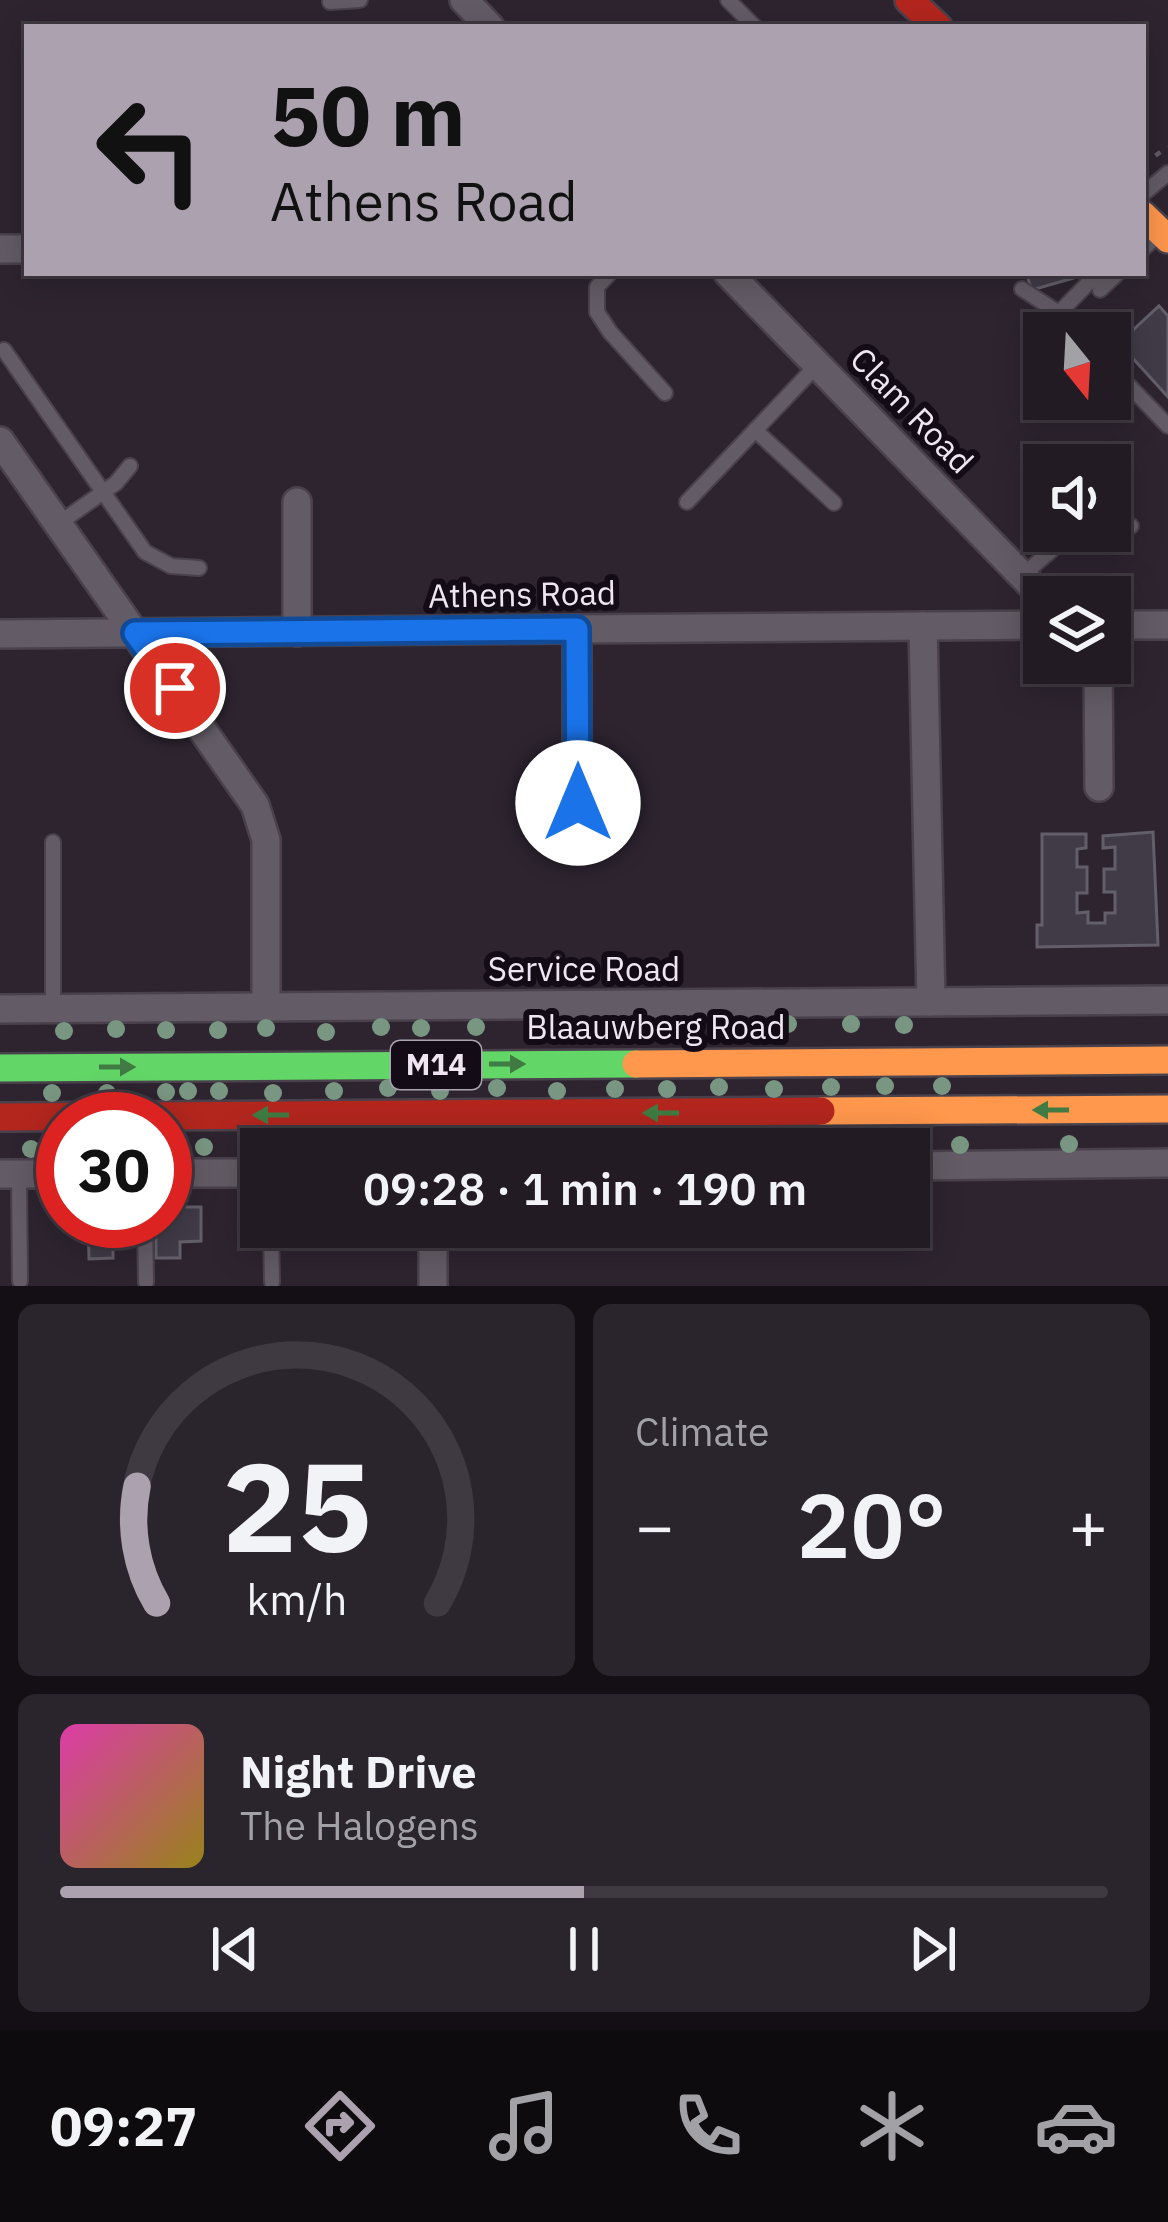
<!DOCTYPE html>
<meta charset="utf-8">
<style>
:root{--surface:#221b24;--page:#2a242c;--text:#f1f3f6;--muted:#a2a1a6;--line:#3f3941;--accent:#aba1af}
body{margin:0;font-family:"IBM Plex Sans",sans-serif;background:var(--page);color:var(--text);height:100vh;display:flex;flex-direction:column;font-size:45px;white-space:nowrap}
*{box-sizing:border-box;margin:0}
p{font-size:39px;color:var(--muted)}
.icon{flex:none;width:66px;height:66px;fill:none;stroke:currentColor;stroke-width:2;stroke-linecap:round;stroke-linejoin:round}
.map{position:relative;height:1286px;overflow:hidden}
.drawer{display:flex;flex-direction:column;gap:18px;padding:18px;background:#130f14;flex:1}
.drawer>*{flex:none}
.top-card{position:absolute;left:24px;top:24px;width:1122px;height:252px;border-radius:0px;box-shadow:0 6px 30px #0003,0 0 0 3px var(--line);background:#aba1af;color:#111;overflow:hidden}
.needle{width:78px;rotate:162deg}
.buttons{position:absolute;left:1023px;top:312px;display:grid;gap:24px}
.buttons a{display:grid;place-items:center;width:108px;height:108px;border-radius:0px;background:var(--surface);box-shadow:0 6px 30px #0003,0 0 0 3px var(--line);font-size:60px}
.speed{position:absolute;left:36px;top:1092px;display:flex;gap:24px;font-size:60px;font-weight:700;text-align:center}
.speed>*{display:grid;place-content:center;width:156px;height:156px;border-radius:50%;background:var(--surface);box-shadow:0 6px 30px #0003,0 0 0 3px var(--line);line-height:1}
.speed .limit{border:18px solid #d22;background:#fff;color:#111}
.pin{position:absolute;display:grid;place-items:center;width:102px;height:102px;color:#fff;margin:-51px;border:6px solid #fff;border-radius:50%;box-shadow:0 3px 12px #0007}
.me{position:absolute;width:132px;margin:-66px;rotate:0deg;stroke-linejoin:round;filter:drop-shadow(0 0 9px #0008)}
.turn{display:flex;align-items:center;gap:42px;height:252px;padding:0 48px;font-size:54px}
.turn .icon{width:156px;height:156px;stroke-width:2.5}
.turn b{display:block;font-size:84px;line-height:102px}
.big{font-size:90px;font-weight:600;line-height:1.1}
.drawer .widget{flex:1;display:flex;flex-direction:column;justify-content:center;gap:18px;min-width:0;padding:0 42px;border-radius:18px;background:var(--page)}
.drawer .dial{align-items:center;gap:0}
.dial svg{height:312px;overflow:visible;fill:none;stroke:var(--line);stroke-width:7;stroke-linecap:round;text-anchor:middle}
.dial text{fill:var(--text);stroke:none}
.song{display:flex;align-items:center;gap:36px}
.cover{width:144px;height:144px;border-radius:18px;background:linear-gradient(135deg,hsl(320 70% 55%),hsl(50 70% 35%))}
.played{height:12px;border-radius:6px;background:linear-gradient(90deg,var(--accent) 50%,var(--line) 50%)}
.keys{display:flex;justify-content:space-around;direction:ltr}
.heat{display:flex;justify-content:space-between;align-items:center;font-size:66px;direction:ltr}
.drawer .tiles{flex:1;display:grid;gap:18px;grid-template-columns:1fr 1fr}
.widget:last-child{grid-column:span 2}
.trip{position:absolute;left:240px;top:1128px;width:690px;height:120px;border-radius:0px;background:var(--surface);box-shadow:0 6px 30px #0003,0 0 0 3px var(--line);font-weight:600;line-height:120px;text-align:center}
.dock{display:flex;height:192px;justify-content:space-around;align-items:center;background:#0e0b0e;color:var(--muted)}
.dock .icon{width:84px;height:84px}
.dock .selected{color:var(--accent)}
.dock b{font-size:54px;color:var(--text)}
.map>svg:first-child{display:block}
</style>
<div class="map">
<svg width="1168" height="1286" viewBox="0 0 1168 1286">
<rect width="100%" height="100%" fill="#2d2430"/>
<g fill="#403b47" stroke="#635f6a" stroke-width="3">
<path d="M1026,273H1075L1077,277L1032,290Z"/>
<path d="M1159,306L1168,316V397L1119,343Z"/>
<path d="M1153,832L1158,945L1037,947V925H1042V834H1086V848L1077,849V867H1087V893H1077V913L1088,912V923H1105V913H1115V892H1104V869H1115V847L1103,848V836Z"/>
<path d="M165,1207H201V1241L180,1242V1258H156V1221H165Z"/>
<path d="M88,1221H136V1242H113V1258L89,1259Z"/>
<path d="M335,1227H376L375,1244H334Z"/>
</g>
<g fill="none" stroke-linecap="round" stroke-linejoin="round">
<g stroke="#49414b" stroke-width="18">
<g id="lane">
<path d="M728,0L755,27"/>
<path d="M330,2L360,0"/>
<path d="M1143,194L1168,173"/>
<path d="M1143,249L1161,232"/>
<path d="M610,273L597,287V312L610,332L665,393"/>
<path d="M1022,289L1059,313L1079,333"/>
<path d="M1100,290L1118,273"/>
<path d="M1059,313L1098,273"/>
<path d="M4,350L145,552L171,566L199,568"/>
<path d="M1110,366L1168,426"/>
<path d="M755,430L834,503"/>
<path d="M687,502L817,365"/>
<path d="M58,524L116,483L130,466"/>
<path d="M1110,528L1131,526"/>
<path d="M1023,575L1061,542L1088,531"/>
<path d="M53,1009V842"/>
<path d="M19,1174L20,1281"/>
<path d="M145,1221L146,1282"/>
<path d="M271,1227L272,1282"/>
</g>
</g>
<g stroke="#49414b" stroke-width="32">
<g id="street">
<path d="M464,0L490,27"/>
<path d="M0,249H27"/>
<path d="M728,273L1044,598"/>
<path d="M0,441L255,805L266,840V1007"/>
<path d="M1110,625H1168"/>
<path d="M923,626L931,1002"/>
<path d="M577,629V804"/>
<path d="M297,632V502"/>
<path d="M0,634L1044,625"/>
<path d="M1098,663L1099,787"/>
<path d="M0,1009L1168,1000"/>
<path d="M909,1166L1168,1163"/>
<path d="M165,1173H261"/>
<path d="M0,1174H63"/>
<path d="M433,1227V1286"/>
</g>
</g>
<g stroke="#49414b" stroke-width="32">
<path id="fast" d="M0,1068L636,1064"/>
</g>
<g stroke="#49414b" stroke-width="32">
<g id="slow">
<path d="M1143,215L1168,239"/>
<path d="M636,1064L1168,1060"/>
<path d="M821,1111L1168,1109"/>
</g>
</g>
<g stroke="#49414b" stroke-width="32">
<g id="jam">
<path d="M909,0L938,27"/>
<path d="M0,1117L821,1111"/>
</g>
</g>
<path stroke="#625b65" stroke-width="4.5" stroke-dasharray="6 9" stroke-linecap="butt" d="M1143,164L1168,147"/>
<use href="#lane" stroke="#635c66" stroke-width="14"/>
<use href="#street" stroke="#635c66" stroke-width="27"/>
<use href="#fast" stroke="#63d668" stroke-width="27"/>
<use href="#slow" stroke="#ff974d" stroke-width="27"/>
<use href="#jam" stroke="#b3261e" stroke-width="27"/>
</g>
<g fill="#799682">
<circle cx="788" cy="1024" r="9"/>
<circle cx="851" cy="1024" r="9"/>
<circle cx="584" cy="1025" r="9"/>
<circle cx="904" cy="1025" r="9"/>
<circle cx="381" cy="1027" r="9"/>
<circle cx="476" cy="1027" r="9"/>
<circle cx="534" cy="1027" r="9"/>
<circle cx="266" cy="1028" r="9"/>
<circle cx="421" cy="1028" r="9"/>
<circle cx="637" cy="1028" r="9"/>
<circle cx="687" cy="1028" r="9"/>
<circle cx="116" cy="1029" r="9"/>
<circle cx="166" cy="1030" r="9"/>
<circle cx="218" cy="1030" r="9"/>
<circle cx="64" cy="1031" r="9"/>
<circle cx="326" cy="1032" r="9"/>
<circle cx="885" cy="1086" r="9"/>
<circle cx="942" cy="1086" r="9"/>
<circle cx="719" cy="1087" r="9"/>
<circle cx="831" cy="1087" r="9"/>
<circle cx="388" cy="1088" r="9"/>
<circle cx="497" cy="1088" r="9"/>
<circle cx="615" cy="1089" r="9"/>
<circle cx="667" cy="1089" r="9"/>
<circle cx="774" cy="1089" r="9"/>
<circle cx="188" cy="1091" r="9"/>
<circle cx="219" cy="1091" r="9"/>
<circle cx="334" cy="1091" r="9"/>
<circle cx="440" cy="1091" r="9"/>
<circle cx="557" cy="1091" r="9"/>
<circle cx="166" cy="1092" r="9"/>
<circle cx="52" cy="1093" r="9"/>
<circle cx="107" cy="1093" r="9"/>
<circle cx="273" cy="1093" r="9"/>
<circle cx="1069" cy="1144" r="9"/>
<circle cx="960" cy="1145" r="9"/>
<circle cx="204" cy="1147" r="9"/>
<circle cx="31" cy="1149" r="9"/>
</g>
<defs><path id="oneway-solid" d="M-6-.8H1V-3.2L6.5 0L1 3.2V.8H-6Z" transform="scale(3)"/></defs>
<g fill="#3f7b43">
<use href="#oneway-solid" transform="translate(507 1064)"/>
<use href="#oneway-solid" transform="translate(117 1067)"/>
<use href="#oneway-solid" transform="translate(1051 1110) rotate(180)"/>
<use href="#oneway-solid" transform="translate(661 1113) rotate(180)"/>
<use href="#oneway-solid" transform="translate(271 1115) rotate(180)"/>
</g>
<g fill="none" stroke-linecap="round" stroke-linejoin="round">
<g stroke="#114b97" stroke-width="30">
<path id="route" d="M175,688L135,633L577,629L578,803"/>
</g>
<use href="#route" stroke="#1a73e8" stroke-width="21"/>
</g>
<g text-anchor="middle" stroke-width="12" stroke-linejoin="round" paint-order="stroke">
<rect fill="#130c16" stroke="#ada4b1" stroke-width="3" x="391" y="1041" width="90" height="48" rx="9"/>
<g font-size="30" font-weight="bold" fill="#efe5f3">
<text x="436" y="1075">M14</text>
</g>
<g font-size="33" fill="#efe5f3" stroke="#130c16">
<text transform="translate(912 410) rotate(46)" y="12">Clam Road</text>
<text transform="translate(522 594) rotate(-1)" y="12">Athens Road</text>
<text x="584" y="981">Service Road</text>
<text x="656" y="1039">Blaauwberg Road</text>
</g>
</g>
</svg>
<div class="buttons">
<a><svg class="needle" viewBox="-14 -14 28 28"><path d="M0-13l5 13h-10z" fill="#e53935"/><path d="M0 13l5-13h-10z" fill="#a2a1a6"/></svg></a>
<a><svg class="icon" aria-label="sound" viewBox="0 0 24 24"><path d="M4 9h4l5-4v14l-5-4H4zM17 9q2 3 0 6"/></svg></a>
<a><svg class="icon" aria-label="layers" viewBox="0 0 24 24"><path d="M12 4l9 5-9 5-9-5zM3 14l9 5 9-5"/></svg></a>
</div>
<div class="speed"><div class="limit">30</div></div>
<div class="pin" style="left:175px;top:688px;background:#d93025"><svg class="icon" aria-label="arrive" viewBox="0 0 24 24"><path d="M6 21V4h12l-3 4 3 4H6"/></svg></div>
<svg class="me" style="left:578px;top:803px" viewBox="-20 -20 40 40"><circle r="19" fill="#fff"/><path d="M0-13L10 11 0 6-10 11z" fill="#1a73e8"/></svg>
<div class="trip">09:28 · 1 min · 190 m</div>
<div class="top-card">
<div class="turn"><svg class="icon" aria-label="left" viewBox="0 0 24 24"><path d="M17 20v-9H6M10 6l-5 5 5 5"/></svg><div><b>50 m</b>Athens Road</div></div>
</div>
</div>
<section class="drawer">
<div class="tiles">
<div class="widget dial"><svg viewBox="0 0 100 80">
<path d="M14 69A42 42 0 1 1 86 69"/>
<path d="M14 69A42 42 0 0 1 9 39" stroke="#aba1af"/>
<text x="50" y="56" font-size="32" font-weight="700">25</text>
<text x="50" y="72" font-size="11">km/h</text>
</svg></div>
<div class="widget"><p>Climate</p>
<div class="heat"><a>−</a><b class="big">20°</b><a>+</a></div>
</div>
<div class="widget">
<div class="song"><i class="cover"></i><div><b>Night Drive</b><p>The Halogens</p></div></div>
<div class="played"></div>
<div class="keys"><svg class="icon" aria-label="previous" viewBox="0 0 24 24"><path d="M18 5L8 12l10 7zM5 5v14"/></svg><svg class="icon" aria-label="pause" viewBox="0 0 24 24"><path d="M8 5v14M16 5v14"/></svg><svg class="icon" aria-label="next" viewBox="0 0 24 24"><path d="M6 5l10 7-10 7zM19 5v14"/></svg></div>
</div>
</div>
</section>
<nav class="dock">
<b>09:27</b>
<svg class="icon selected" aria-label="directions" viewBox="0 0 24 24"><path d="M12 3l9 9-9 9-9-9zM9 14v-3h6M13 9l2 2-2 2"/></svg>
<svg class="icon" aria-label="music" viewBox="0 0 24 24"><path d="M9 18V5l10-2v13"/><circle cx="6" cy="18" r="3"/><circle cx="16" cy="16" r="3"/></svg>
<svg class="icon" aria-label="phone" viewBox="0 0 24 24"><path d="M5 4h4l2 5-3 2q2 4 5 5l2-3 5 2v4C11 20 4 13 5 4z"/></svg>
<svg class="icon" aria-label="climate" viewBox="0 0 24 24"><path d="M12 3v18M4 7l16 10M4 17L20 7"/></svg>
<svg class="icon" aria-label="car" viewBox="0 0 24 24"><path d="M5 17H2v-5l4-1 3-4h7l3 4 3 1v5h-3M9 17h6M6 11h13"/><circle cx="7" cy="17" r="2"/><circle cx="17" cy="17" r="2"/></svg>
</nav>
